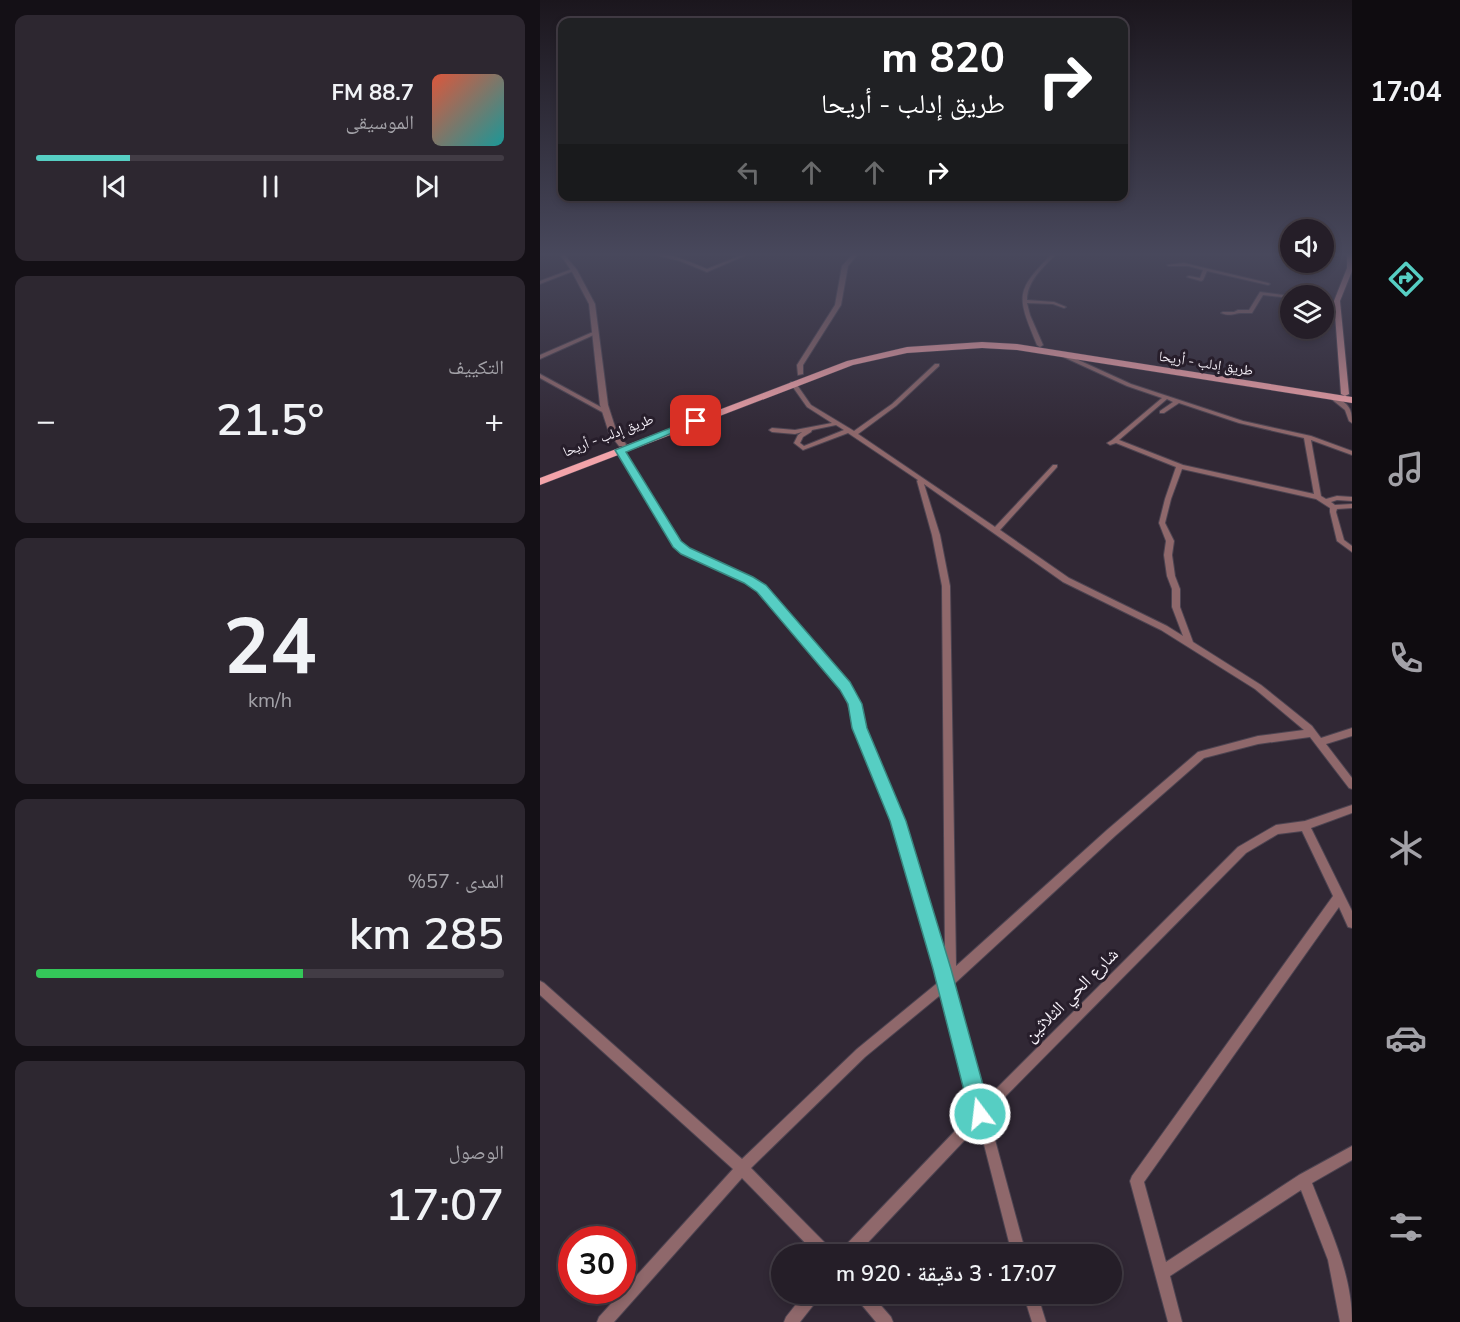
<!DOCTYPE html>
<html lang="ar">
<meta charset="utf-8">
<style>
:root{--surface:#251e28;--page:#2d2730;--text:#f1f3f6;--muted:#a3a2a8;--line:#423c45;--accent:#56cec3}
body{margin:0;font-family:"Nunito Sans","Noto Naskh Arabic",sans-serif;background:var(--page);color:var(--text);direction:rtl;height:100vh;display:flex;flex-direction:column;font-size:22px;white-space:nowrap}
*{box-sizing:border-box;margin:0}
p{font-size:20px;color:var(--muted)}
.icon{flex:none;width:33px;height:33px;fill:none;stroke:currentColor;stroke-width:2;stroke-linecap:round;stroke-linejoin:round}
.map{position:relative;flex:1;overflow:hidden;direction:ltr}
.side{display:flex;flex-direction:column;gap:15px;padding:15px;background:#141016;width:540px}
.side>*{flex:none}
.banner{position:absolute;left:18px;top:18px;width:570px;height:183px;border-radius:12px;box-shadow:0 3px 9px #0003,0 0 0 2px var(--line);direction:rtl;background:#202124;color:#fff;overflow:hidden}
.fabs{position:absolute;left:740px;top:219px;display:grid;gap:12px}
.fabs a{display:grid;place-items:center;width:54px;height:54px;border-radius:50%;background:var(--surface);box-shadow:0 3px 9px #0003,0 0 0 2px var(--line);font-size:30px}
.speed{position:absolute;left:18px;top:1226px;display:flex;gap:12px;font-size:30px;font-weight:700;text-align:center}
.speed>*{display:grid;place-content:center;width:78px;height:78px;border-radius:50%;background:var(--surface);box-shadow:0 3px 9px #0003,0 0 0 2px var(--line);line-height:1}
.speed .limit{border:9px solid #d22;background:#fff;color:#111}
.pin{position:absolute;display:grid;place-items:center;width:51px;height:51px;color:#fff;margin:-26px;border-radius:12px;box-shadow:0 3px 9px #0006}
.me{position:absolute;width:66px;margin:-33px;rotate:345deg;stroke-linejoin:round;filter:drop-shadow(0 0 4px #0008)}
.turn{display:flex;align-items:center;gap:21px;height:126px;padding:0 24px;font-size:27px}
.turn .icon{width:78px;height:78px;stroke-width:2.5}
.turn b{display:block;font-size:42px;line-height:51px}
.lanes{display:flex;align-items:center;height:57px;padding:0 24px;background:#0003;justify-content:center;gap:30px;direction:ltr}
.lanes .off{opacity:.35}
.big{font-size:45px;font-weight:600;line-height:1.1}
.side .tile{flex:1;display:flex;flex-direction:column;justify-content:center;gap:9px;min-width:0;padding:0 21px;border-radius:12px;background:var(--page)}
.side .dial{align-items:center;gap:0}
.dial b{font-size:78px;line-height:1}
.song{display:flex;align-items:center;gap:18px}
.cover{width:72px;height:72px;border-radius:9px;background:linear-gradient(135deg,hsl(10 70% 55%),hsl(180 70% 35%))}
.played{height:6px;border-radius:3px;background:linear-gradient(90deg,var(--accent) 20%,var(--line) 20%)}
.keys{display:flex;justify-content:space-around;direction:ltr}
.heat{display:flex;justify-content:space-between;align-items:center;font-size:33px;direction:ltr}
.charge{height:9px;border-radius:4px;background:linear-gradient(90deg,#34c759 57%,var(--line) 0)}
.trip{position:absolute;left:231px;top:1244px;width:351px;height:60px;border-radius:30px;background:var(--surface);box-shadow:0 3px 9px #0003,0 0 0 2px var(--line);font-weight:600;line-height:60px;text-align:center;direction:rtl}
main{display:flex;flex:1;min-height:0}
.dock{display:flex;flex-direction:column;width:108px;justify-content:space-around;align-items:center;background:#0f0c10;color:var(--muted)}
.dock .icon{width:42px;height:42px}
.dock .on{color:var(--accent)}
.dock b{font-size:27px;color:var(--text)}
.map>svg:first-child{display:block}
</style>
<main>
<nav class="dock">
<b>17:04</b>
<svg class="icon on" aria-label="directions" viewBox="0 0 24 24"><path d="M12 3l9 9-9 9-9-9zM9 14v-3h6M13 9l2 2-2 2"/></svg>
<svg class="icon" aria-label="music" viewBox="0 0 24 24"><path d="M9 18V5l10-2v13"/><circle cx="6" cy="18" r="3"/><circle cx="16" cy="16" r="3"/></svg>
<svg class="icon" aria-label="phone" viewBox="0 0 24 24"><path d="M5 4h4l2 5-3 2q2 4 5 5l2-3 5 2v4C11 20 4 13 5 4z"/></svg>
<svg class="icon" aria-label="climate" viewBox="0 0 24 24"><path d="M12 3v18M4 7l16 10M4 17L20 7"/></svg>
<svg class="icon" aria-label="car" viewBox="0 0 24 24"><path d="M5 17H2v-5l4-1 3-4h7l3 4 3 1v5h-3M9 17h6M6 11h13"/><circle cx="7" cy="17" r="2"/><circle cx="17" cy="17" r="2"/></svg>
<svg class="icon" aria-label="filters" viewBox="0 0 24 24"><path d="M4 7h16M4 17h16"/><circle cx="9" cy="7" r="2"/><circle cx="15" cy="17" r="2"/></svg>
</nav>
<div class="map">
<svg width="812" height="1322" viewBox="0 0 812 1322">
<rect width="100%" height="100%" fill="#312835"/>
<g fill="none" stroke-linecap="round" stroke-linejoin="round">
<g stroke="#4d4451" stroke-width="2">
<g id="minor">
<path d="M108,253C126,251 150,262 167,269L207,253H211L167,272L140,261Z"/>
<path d="M513,253H517C505,266 487,280 487,300L514,302L526,307L524,308L513,304L487,303L490,315L503,345L500,347L497,345C477,296 474,292 513,253Z"/>
<path d="M644,263L728,283L730,284L728,285L667,271L663,280L661,281L647,277L649,276L660,278L663,270L648,266H629L627,265Z"/>
<path d="M32,269L36,270L0,284V281Z"/>
<path d="M720,292L750,296V298L723,295L712,313C709,313 705,313 702,313C693,313 692,317 681,313L683,312H694L698,310H709Z"/>
<path d="M783,303L799,306L797,307L783,305Z"/>
<path d="M53,332L58,333L0,359V355Z"/>
<path d="M519,353H523L591,384L703,421L771,436L812,451V455L771,440L781,496L786,499L797,496L812,497V501L797,500L791,502L795,505L812,504V508L797,509L796,512L804,540L812,546V552L797,541L790,512V508L776,499L642,469L631,499L625,523L634,541L632,555L635,576L640,589V607L653,642L721,685L772,726L781,738L812,728V736L786,744L812,778V789L809,788L770,737L718,744L664,758L575,836L413,985L445,1100L698,847L736,825L765,821L812,805V813L771,828L812,911V928L808,927L799,907L604,1182L626,1262L759,1175L812,1146V1160L772,1183C789,1227 812,1273 812,1322H800L788,1260L761,1190L630,1276L642,1322H628L590,1181L592,1176L793,896L762,831L738,834L706,853L448,1114L486,1254H472L439,1125L317,1254H300L302,1249L435,1110L404,992L325,1057L211,1168L291,1249L293,1254H276L202,1178L74,1322H57L59,1317L193,1169L0,995V981L4,983L202,1159L317,1049L401,980L365,862L343,799L316,731L304,692L302,688L218,590C192,573 159,565 134,546L77,450L80,448L83,450L140,542L149,549L211,578L224,586L308,684C317,702 321,721 329,740C358,811 383,883 405,957L402,586L392,535L377,481L378,480L308,433L263,450L254,443L258,435L262,432L255,434L232,432L229,430L232,428L255,430L292,423L267,407L250,383L251,382H255L271,405L314,431L352,404L395,364H399V366L356,406L318,434L455,527L513,465H517V467L460,530L529,578L627,626L643,636L632,607V589L627,576L624,555L626,541L619,523L625,499L636,467L576,443L570,445L567,443L572,440L622,398L587,386L519,355ZM627,399L633,402L620,411V413H624L639,403L699,423L764,438L774,494L643,465L579,440ZM296,425L304,430L264,446L260,443L263,437L271,432L272,430ZM384,484L523,582L621,630L715,689L764,730L718,736L658,752L567,830L416,966L410,586L400,535Z"/>
<path d="M0,374L68,411L69,412L64,413L0,378Z"/>
<path d="M792,395C807,403 812,406 812,423L809,421L805,410L790,398L789,397Z"/>
<path d="M265,1293H281L279,1298L260,1322H244L246,1317Z"/>
<path d="M314,1293H330L351,1317L353,1322H336L316,1298Z"/>
<path d="M483,1293H497L506,1322H492Z"/>
</g>
</g>
<g stroke="#4d4451" stroke-width="2">
<g id="tertiary">
<path d="M19,253H23L37,270L55,304L68,405L77,433L86,444L85,446H79L69,433L60,405L49,304L31,270Z"/>
<path d="M314,253H319L308,266L301,305L263,365V374L258,375L257,365L295,305L302,266Z"/>
</g>
</g>
<g stroke="#4d4451" stroke-width="2">
<path id="secondary" d="M807,253H812V271L800,301L809,394L805,396L801,394L794,301L807,268Z"/>
</g>
<g stroke="#4d4451" stroke-width="1">
<path id="primary" d="M442,342L477,344L812,397V403L477,350L442,348L367,353L313,365L0,485V478L307,361L367,347Z"/>
</g>
<use href="#minor" fill="#8f686b" fill-rule="evenodd"/>
<use href="#tertiary" fill="#8f686b" fill-rule="evenodd"/>
<use href="#secondary" fill="#c7898e" fill-rule="evenodd"/>
<use href="#primary" fill="#f2a3a9" fill-rule="evenodd"/>
</g>
<linearGradient id="sky" x2="0" y2="1"><stop stop-color="#1b161d"/><stop offset="0.58" stop-color="#48485c"/><stop offset="1" stop-color="#48485c" stop-opacity="0"/></linearGradient>
<rect width="812" height="438" fill="url(#sky)"/>
<path fill="#56cec3" stroke="#38867f" stroke-width="1.5" d="M153,419L161,421L86,452L141,541L150,548L213,577L226,585L310,682L322,704L327,728L366,821L411,969L451,1114L448,1121L440,1125L433,1121L430,1114L393,969L350,821L312,728L308,704L300,690L217,592L204,583L141,554L133,547L75,450Z"/>
<g text-anchor="middle" stroke-width="6" stroke-linejoin="round" paint-order="stroke">
<g font-size="14" fill="#f7f2fa" stroke="#271e2b">
<text transform="translate(666 363) rotate(9)" y="5">طريق إدلب - أريحا</text>
<text transform="translate(68 435) rotate(-21)" y="5">طريق إدلب - أريحا</text>
</g>
<g font-size="18" fill="#f7f2fa" stroke="#271e2b">
<text transform="translate(531 995) rotate(-45)" y="6">شارع الحي الثلاثين</text>
</g>
</g>
</svg>
<div class="fabs">
<a><svg class="icon" aria-label="sound" viewBox="0 0 24 24"><path d="M4 9h4l5-4v14l-5-4H4zM17 9q2 3 0 6"/></svg></a>
<a><svg class="icon" aria-label="layers" viewBox="0 0 24 24"><path d="M12 4l9 5-9 5-9-5zM3 14l9 5 9-5"/></svg></a>
</div>
<div class="speed"><div class="limit">30</div></div>
<div class="pin" style="left:156px;top:421px;background:#d93025"><svg class="icon" aria-label="arrive" viewBox="0 0 24 24"><path d="M6 21V4h12l-3 4 3 4H6"/></svg></div>
<svg class="me" style="left:440px;top:1114px" viewBox="-20 -20 40 40"><circle r="17" fill="#56cec3" stroke="#fff" stroke-width="3"/><path d="M0-11L8 9 0 5-8 9z" fill="#fff"/></svg>
<div class="trip">17:07 · 3 دقيقة · 920 m</div>
<div class="banner">
<div class="turn"><svg class="icon" aria-label="right" viewBox="0 0 24 24"><path d="M7 20v-9h11M14 6l5 5-5 5"/></svg><div><b>820 m</b>طريق إدلب - أريحا</div></div>
<div class="lanes"><svg class="icon off" aria-label="left" viewBox="0 0 24 24"><path d="M17 20v-9H6M10 6l-5 5 5 5"/></svg><svg class="icon off" aria-label="ahead" viewBox="0 0 24 24"><path d="M12 20V5M6 11l6-6 6 6"/></svg><svg class="icon off" aria-label="ahead" viewBox="0 0 24 24"><path d="M12 20V5M6 11l6-6 6 6"/></svg><svg class="icon" aria-label="right" viewBox="0 0 24 24"><path d="M7 20v-9h11M14 6l5 5-5 5"/></svg></div>
</div>
</div>
<section class="side">
<div class="tile">
<div class="song"><i class="cover"></i><div><b>88.7 FM</b><p>الموسيقى</p></div></div>
<div class="played"></div>
<div class="keys"><svg class="icon" aria-label="previous" viewBox="0 0 24 24"><path d="M18 5L8 12l10 7zM5 5v14"/></svg><svg class="icon" aria-label="pause" viewBox="0 0 24 24"><path d="M8 5v14M16 5v14"/></svg><svg class="icon" aria-label="next" viewBox="0 0 24 24"><path d="M6 5l10 7-10 7zM19 5v14"/></svg></div>
</div>
<div class="tile"><p>التكييف</p>
<div class="heat"><a>−</a><b class="big">21.5°</b><a>+</a></div>
</div>
<div class="tile dial"><b>24</b><p>km/h</p></div>
<div class="tile"><p>المدى · 57%</p><b class="big">285 km</b><div class="charge"></div></div>
<div class="tile"><p>الوصول</p><b class="big">17:07</b></div>
</section>
</main>
